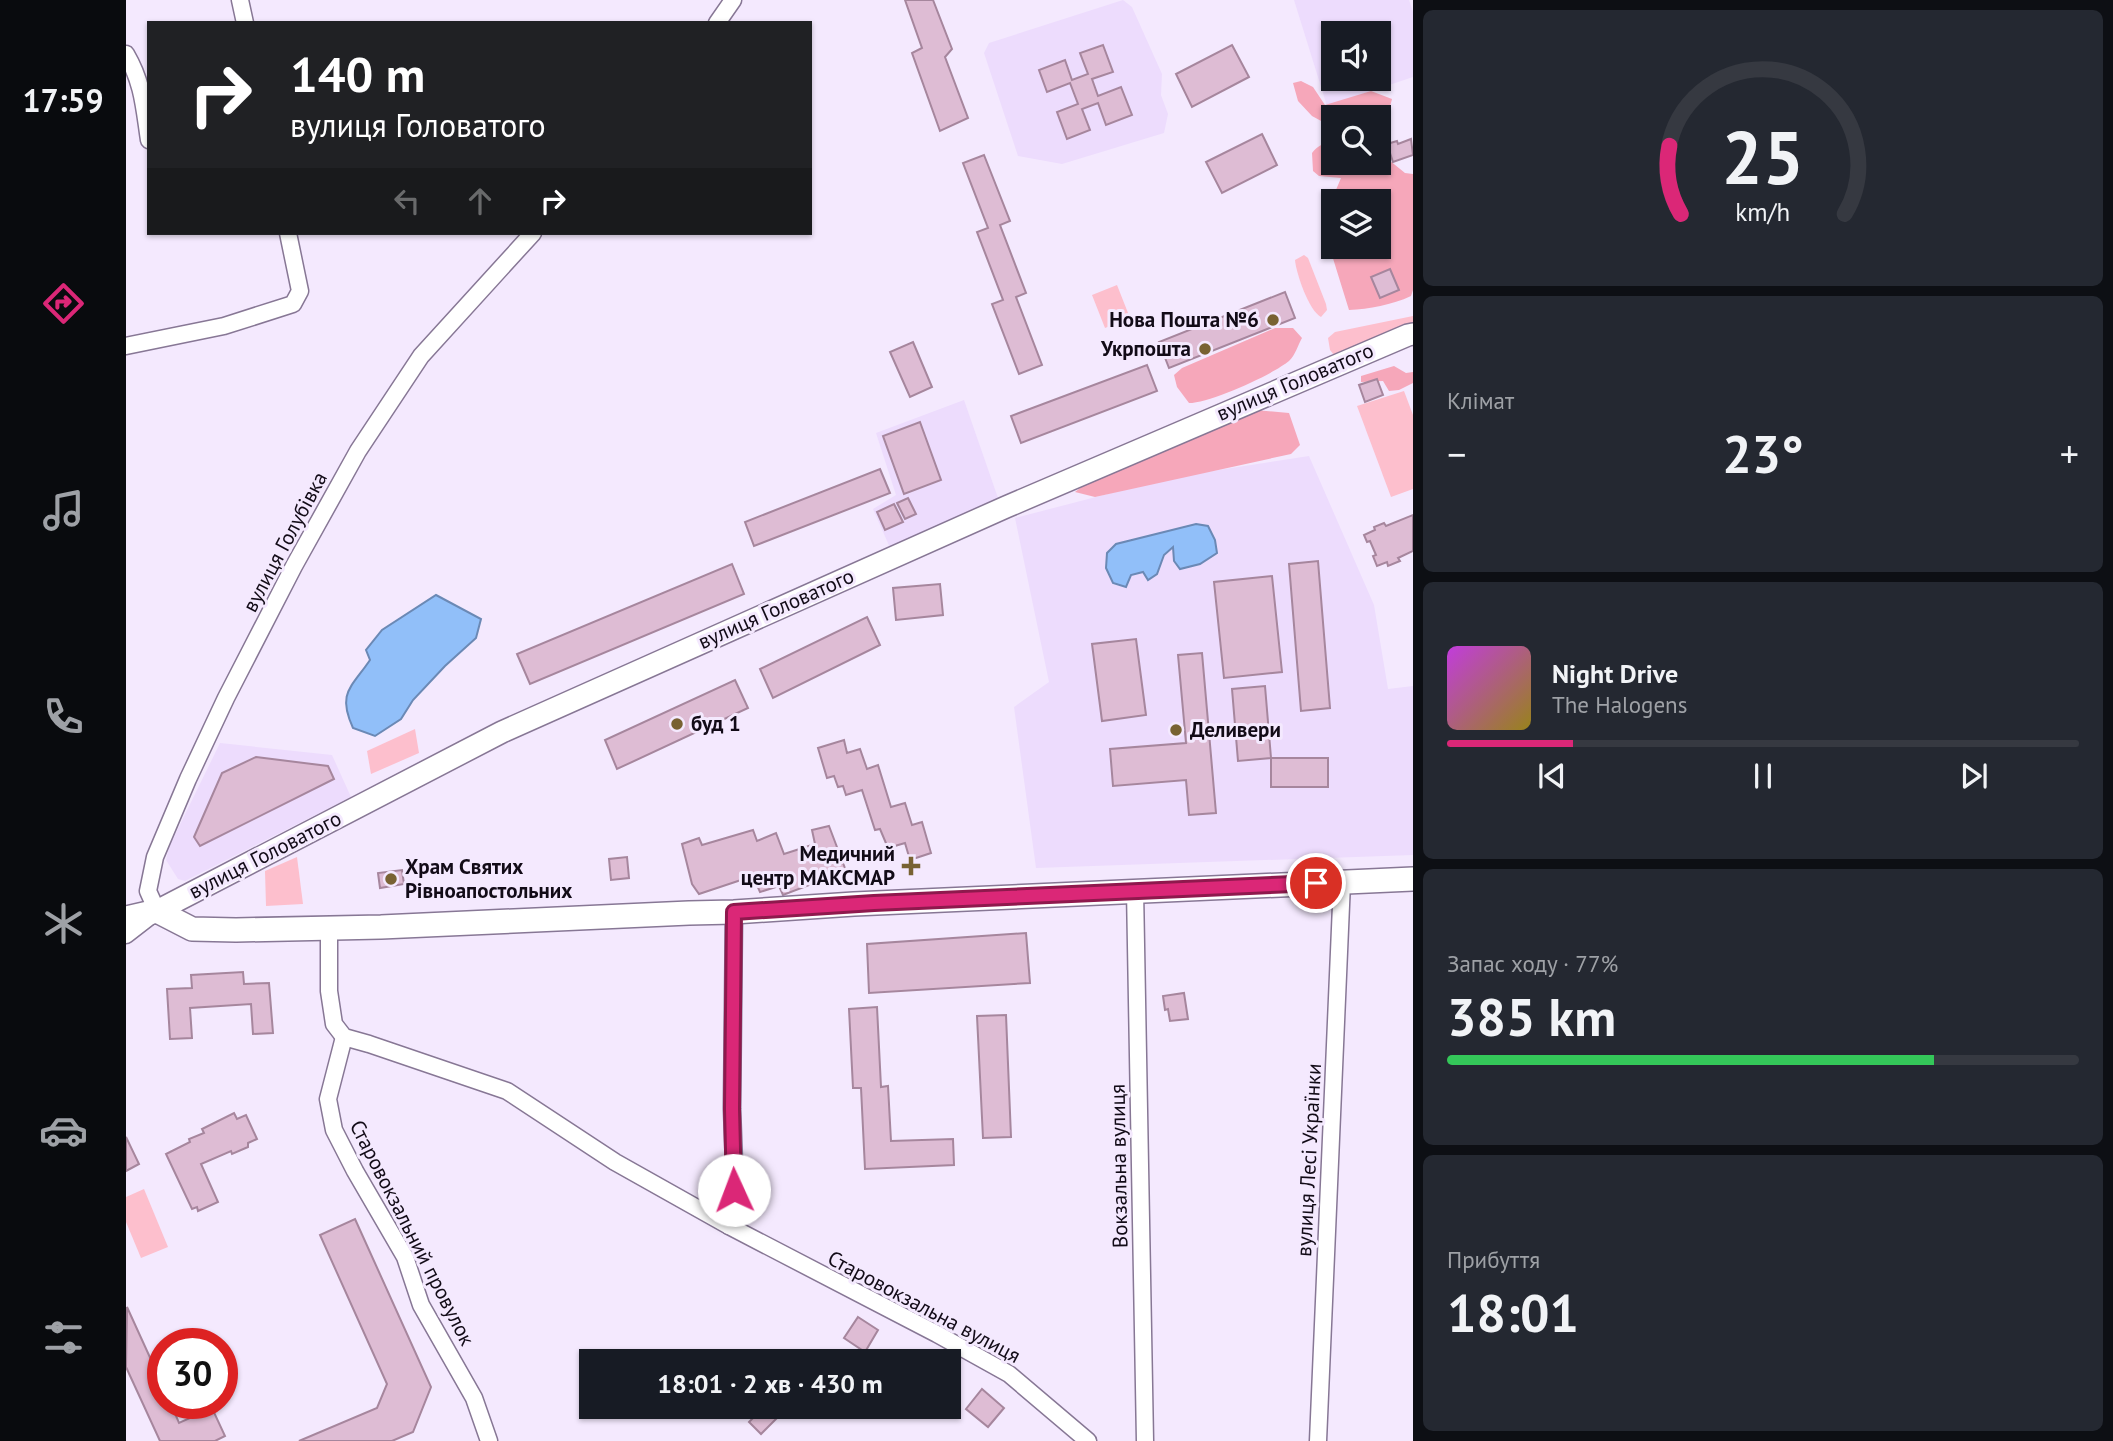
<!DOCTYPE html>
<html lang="uk">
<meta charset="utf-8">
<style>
:root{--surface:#171b24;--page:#242831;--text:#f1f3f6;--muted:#9ea1a6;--line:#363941;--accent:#db2777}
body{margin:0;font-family:"PT Sans",sans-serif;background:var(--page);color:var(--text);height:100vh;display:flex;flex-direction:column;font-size:26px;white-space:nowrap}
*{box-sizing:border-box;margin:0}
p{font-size:23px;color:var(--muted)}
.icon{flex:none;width:38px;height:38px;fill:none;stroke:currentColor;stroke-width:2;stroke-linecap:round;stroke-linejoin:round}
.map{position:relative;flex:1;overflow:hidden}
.sheet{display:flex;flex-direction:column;gap:10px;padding:10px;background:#0d0f14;width:700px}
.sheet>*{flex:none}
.guide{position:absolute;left:21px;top:21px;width:665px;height:214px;border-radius:0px;box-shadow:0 2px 5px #0004;background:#202124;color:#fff;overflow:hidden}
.buttons{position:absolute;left:1195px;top:21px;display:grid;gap:14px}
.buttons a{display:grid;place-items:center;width:70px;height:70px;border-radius:0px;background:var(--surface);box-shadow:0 2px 5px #0004;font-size:35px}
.speed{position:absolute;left:21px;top:1328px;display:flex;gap:14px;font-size:35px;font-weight:700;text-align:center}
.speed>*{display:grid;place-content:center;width:91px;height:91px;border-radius:50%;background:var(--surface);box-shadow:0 2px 5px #0004;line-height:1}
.speed .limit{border:10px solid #d22;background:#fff;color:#111}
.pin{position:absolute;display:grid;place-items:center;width:60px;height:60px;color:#fff;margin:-30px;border:4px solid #fff;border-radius:50%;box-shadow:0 2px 7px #0007}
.me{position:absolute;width:77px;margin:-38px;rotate:358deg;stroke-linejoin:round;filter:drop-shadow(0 0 5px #0008)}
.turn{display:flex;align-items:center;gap:24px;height:147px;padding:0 28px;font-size:32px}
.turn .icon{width:91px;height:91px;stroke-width:2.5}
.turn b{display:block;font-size:49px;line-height:60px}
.lanes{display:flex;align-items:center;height:66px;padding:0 28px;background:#0003;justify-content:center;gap:35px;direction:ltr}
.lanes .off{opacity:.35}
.big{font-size:52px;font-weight:600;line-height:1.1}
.sheet .widget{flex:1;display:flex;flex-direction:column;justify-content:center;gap:10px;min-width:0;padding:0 24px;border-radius:10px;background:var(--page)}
.sheet .dial{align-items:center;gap:0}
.dial svg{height:182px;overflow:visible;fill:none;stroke:var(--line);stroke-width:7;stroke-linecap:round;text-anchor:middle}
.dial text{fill:var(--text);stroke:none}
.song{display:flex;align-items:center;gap:21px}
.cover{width:84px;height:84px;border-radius:10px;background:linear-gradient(135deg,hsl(290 70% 55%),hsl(50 70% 35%))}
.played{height:7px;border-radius:4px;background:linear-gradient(90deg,var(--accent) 20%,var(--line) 20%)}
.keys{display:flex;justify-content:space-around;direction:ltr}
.heat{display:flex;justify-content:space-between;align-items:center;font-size:38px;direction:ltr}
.charge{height:10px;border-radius:5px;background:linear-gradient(90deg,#34c759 77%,var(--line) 0)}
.trip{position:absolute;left:453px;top:1349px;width:382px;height:70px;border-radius:0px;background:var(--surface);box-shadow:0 2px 5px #0004;font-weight:600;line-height:70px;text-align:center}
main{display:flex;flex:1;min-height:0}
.dock{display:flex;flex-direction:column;width:126px;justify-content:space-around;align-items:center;background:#090b0e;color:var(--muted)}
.dock .icon{width:49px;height:49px}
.dock .active{color:var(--accent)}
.dock b{font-size:32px;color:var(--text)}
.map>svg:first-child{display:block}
</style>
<main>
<nav class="dock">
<b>17:59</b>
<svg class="icon active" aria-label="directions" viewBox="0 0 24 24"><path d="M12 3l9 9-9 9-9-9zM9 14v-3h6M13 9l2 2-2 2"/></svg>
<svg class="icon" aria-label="music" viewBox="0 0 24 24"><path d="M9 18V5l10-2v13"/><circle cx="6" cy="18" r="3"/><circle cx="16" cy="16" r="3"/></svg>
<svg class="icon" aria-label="phone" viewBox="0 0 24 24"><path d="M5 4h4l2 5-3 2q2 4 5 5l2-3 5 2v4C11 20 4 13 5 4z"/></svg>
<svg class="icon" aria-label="climate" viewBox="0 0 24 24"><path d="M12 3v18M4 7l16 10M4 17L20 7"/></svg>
<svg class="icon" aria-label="car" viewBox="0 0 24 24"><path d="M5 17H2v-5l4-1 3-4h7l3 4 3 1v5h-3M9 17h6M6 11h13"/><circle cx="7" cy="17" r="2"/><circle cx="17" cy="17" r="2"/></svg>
<svg class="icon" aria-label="filters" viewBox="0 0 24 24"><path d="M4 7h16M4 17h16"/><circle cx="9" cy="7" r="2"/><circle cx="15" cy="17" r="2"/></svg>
</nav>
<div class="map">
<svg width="1287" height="1441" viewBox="0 0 1287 1441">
<rect width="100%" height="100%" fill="#f4e9fe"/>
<g fill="#eddcfd" fill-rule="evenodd">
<path d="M997,0L1006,7L1036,74L1035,95L1042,114L1038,133L936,164L892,156L858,53L863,43Z"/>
<path d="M1168,0H1283L1287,12V77L1201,106ZM1208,33H1253V79H1208Z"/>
<path d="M838,400L872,498L765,550L747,509L770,495L750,433Z"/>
<path d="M1183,456L1248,605L1262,689L1287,686V855L910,868L888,707L923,682L889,518L1047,477Z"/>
<path d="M94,743L206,755L225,797L59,881L52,879L40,860L43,847Z"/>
</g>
<g fill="#fdbfcd">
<path d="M1178,255L1182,258L1200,304L1201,310L1195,317C1183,311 1170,273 1169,260Z"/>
<path d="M991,285L1004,318L979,328L966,295Z"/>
<path d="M1287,316V324L1215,355H1208L1204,350L1202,338L1209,332Z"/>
<path d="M1278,391L1287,415V489L1265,497L1231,406Z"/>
<path d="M289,729L293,753L245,774L241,751Z"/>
<path d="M171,857L177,904L140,906L139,871Z"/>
<path d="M18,1189L42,1247L15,1258L0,1222V1197Z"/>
</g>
<g fill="#f6a7ba" fill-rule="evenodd">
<path d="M1175,81L1187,87L1199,105L1245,91L1266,99L1261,118L1253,131V117H1208V163H1253V152L1279,173L1287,174V290L1285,296C1266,305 1243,309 1223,310L1196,223L1215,178L1193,176L1187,171L1186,153C1192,145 1199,144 1206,137L1197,122L1186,116L1172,101L1167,83ZM1208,201H1253V247H1208Z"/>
<path d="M1149,328H1167L1176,338C1172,345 1169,356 1163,361C1146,375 1084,403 1063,403L1051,387L1048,375L1056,368Z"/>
<path d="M1268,366L1280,373L1287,372V383L1273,390L1263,391L1257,381L1235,382V376Z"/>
<path d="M1117,409L1163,413L1174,445L1165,454L969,497L949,492L968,477Z"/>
</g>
<g fill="#91bff9" stroke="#6b89b5" stroke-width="2">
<path d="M1070,524L1082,526L1089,540L1091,553L1074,564L1054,569L1048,561L1047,547L1038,555L1031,574L1022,580L1017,572L1005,575L1000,587L987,583L980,568L981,553L990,544Z"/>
<path d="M310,595L355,619L350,638L319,666L287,700L275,719L249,736L227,728C211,693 225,688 244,660L240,650L256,630Z"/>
</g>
<g fill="#debcd4" stroke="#a6869d" stroke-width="2">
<path d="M779,0H807L826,49L819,57L842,118L814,131L786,53L796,48Z"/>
<path d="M977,45L987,72L966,79L972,96L995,87L1006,115L980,125L972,103L956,109L964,130L941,139L931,112L952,104L944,83L921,92L913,70L939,60L946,80L962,74L954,53Z"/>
<path d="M1106,45L1123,77L1066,107L1050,74Z"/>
<path d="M1136,134L1151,165L1096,193L1080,162Z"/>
<path d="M1285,139L1287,155L1267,162L1261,144L1271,141L1272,144Z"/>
<path d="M858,155L884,221L874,225L900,293L890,297L916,365L893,374L866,304L877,300L851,232L862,228L837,163Z"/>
<path d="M1264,269L1273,290L1254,298L1245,277Z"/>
<path d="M1159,292L1169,318L1043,368L1033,342Z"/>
<path d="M787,342L806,387L784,397L764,352Z"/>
<path d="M1021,365L1031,391L895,443L885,416Z"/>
<path d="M1251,379L1257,395L1239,402L1233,385Z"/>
<path d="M794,422L815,480L778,494L757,436Z"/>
<path d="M754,469L764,493L628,546L619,522Z"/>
<path d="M782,498L790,514L779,519L771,503Z"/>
<path d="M768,504L777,522L759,530L751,512Z"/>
<path d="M1287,515V551L1272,558L1274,561L1262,566L1261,562L1251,566L1247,556L1250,555L1244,541L1241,542L1238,535L1249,530L1248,527L1258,523L1260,526Z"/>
<path d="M1192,561L1204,708L1175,711L1163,564Z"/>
<path d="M606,564L618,594L404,684L391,654Z"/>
<path d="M1146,576L1156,672L1098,678L1088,582Z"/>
<path d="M814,584L817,615L770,620L767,588Z"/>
<path d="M741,617L754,645L647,698L634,669Z"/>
<path d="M1010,639L1020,715L976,721L966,644Z"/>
<path d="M1076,653L1090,813L1063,815L1060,780L987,786L984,749L1060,743L1052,655Z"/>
<path d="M609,680L622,708L491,769L479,740Z"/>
<path d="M1139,686L1145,758L1112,761L1106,689Z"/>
<path d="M718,740L721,753L734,749L741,769L752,765L765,807L779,803L786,825L796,822L805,853L784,860L779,843L762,848L754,829L749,830L736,790L720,795L717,786L712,787L708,776L701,778L692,748Z"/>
<path d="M130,757L202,766L208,779L74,846L68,837L96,773Z"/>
<rect x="1145" y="758" width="57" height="29"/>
<path d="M703,826L720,871L657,895L653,886L634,892L627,876L573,894L566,884L556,844L573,838L576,845L627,830L631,841L650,833L658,854L689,844L686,830Z"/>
<path d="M501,857L503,878L485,880L483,859Z"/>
<path d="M276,870L278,884L254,888L252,873Z"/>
<path d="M900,933L904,983L743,993L741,944Z"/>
<path d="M117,972L118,984L143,983L147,1033L127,1034L125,1004L64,1008L66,1038L44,1039L41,989L66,988L65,975Z"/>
<path d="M1058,993L1062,1019L1044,1021L1042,1009L1039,1010L1037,996Z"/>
<path d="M751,1007L755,1087L762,1086L765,1141L827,1139L828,1165L739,1169L735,1088H727L723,1009Z"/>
<path d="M880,1015L885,1137L857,1138L851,1016Z"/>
<path d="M108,1113L111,1119L120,1115L131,1139L122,1143V1147L106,1154L105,1151L75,1164L92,1202L72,1211L71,1207L66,1209L40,1154L64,1142L63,1139L78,1133L76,1129Z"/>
<path d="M0,1137L13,1164L0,1171Z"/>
<path d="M229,1219L305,1387L287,1432L266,1441H173L251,1408L261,1384L194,1235Z"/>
<path d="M1,1307L37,1386V1404H45L53,1423L86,1408L99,1436L89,1441H34L0,1367Z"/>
<path d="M732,1317L752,1330L739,1352L718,1338Z"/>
<path d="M856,1389L878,1408L862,1427L840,1409Z"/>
<path d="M638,1407H644L653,1416L635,1434L623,1422Z"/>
</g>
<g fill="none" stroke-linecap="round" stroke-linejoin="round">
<g stroke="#877795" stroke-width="19">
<g id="minor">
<path d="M114,0L119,23"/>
<path d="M591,23L607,0"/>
<path d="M0,54C17,83 18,107 23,140"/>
<path d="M0,346L98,326L167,304L174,291L162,233"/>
<path d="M1009,890L1019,1441"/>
<path d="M203,927V991L208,1024L218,1037L243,1044L381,1091L489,1162L603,1226L811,1334L883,1374L962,1441"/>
<path d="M0,935L31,911L22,891L29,857L62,779L100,698L168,566L232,451L295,356L407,233"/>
<path d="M218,1037L202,1099L208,1130L229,1171L279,1257L295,1305L348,1398L363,1441"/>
<path d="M603,1226L609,1190L606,1109L608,912"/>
<path d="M1192,1441L1216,882"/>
</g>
</g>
<g stroke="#877795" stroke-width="24">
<path id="tertiary" d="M31,911L376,732L880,507L1282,335L1287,334"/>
</g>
<g stroke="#877795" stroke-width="26">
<path id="secondary" d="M0,918L31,911L66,929L110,930L255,927L563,913L608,912L728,904L1287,879"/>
</g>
<use href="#minor" stroke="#fff" stroke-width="16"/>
<use href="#tertiary" stroke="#fff" stroke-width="21"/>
<use href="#secondary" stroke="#fff" stroke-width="23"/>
</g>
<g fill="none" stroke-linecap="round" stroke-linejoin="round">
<g stroke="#8e194d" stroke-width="18">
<path id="route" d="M608,1190L606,1109L608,912L748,903L1190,883"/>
</g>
<use href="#route" stroke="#db2777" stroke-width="12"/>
</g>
<g fill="#786232" stroke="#f4e9fe" stroke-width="2.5">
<circle cx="1147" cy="320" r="7"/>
<circle cx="1079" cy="349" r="7"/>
<circle cx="551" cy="724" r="7"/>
<circle cx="1050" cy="730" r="7"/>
<path d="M781.5 855.5h7v7h7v7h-7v7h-7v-7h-7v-7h7z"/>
<circle cx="265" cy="879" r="7"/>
</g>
<g text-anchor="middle" stroke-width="6" stroke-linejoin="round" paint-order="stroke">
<g font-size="21" font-weight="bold" fill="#120b17" stroke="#f4e9fe" text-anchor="end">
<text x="1133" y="327">Нова Пошта №6</text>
<text x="1065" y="356">Укрпошта</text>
<text x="565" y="731" text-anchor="start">буд 1</text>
<text x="1064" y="737" text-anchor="start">Деливери</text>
<text x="769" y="861">Медичний<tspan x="769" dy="24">центр МАКСМАР</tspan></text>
<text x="279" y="874" text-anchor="start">Храм Святих<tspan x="279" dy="24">Рівноапостольних</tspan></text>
</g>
<g font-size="21" fill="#120b17" stroke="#f4e9fe">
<text transform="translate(1169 382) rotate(-23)" y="7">вулиця Головатого</text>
<text transform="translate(159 542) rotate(-62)" y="7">вулиця Голубівка</text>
<text transform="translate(650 609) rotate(-24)" y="7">вулиця Головатого</text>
<text transform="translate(139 855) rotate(-27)" y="7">вулиця Головатого</text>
<text transform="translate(1183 1160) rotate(-87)" y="7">вулиця Лесі Українки</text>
<text transform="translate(993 1166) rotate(-91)" y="7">Вокзальна вулиця</text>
<text transform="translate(286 1233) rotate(63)" y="7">Старовокзальний провулок</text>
<text transform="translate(798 1307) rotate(28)" y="7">Старовокзальна вулиця</text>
</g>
</g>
</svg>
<div class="buttons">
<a><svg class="icon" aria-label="sound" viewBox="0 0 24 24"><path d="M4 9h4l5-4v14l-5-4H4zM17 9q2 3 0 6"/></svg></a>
<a><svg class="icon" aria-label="search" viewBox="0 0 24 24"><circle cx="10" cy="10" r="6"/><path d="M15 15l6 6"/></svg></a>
<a><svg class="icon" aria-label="layers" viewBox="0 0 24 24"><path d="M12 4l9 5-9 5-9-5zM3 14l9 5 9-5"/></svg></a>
</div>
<div class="speed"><div class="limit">30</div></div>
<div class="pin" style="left:1190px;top:883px;background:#d93025"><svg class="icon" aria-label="arrive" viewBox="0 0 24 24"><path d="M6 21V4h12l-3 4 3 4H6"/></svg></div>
<svg class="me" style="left:608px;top:1190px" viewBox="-20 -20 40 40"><circle r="19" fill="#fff"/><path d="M0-13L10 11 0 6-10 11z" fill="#db2777"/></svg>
<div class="trip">18:01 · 2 хв · 430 m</div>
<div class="guide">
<div class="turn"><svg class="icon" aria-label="right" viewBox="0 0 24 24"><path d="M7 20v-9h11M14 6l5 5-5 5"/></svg><div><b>140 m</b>вулиця Головатого</div></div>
<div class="lanes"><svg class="icon off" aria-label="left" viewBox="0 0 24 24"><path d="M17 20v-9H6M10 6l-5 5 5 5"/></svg><svg class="icon off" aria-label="ahead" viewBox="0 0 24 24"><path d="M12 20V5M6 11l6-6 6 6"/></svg><svg class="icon" aria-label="right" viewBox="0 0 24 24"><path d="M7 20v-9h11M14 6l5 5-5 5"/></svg></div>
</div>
</div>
<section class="sheet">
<div class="widget dial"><svg viewBox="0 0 100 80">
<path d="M14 69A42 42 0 1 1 86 69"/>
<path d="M14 69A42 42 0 0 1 9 39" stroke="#db2777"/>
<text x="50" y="56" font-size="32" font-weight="700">25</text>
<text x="50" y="72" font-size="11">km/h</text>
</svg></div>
<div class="widget"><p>Клімат</p>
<div class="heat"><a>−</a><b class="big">23°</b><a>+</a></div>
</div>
<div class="widget">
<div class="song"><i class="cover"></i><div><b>Night Drive</b><p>The Halogens</p></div></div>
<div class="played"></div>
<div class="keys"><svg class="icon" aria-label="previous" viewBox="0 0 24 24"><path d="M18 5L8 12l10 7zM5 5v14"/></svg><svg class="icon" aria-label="pause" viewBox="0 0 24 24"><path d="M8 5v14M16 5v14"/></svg><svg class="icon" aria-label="next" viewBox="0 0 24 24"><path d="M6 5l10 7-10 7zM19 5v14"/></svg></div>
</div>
<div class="widget"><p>Запас ходу · 77%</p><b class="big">385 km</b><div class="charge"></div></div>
<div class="widget"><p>Прибуття</p><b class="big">18:01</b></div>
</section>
</main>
